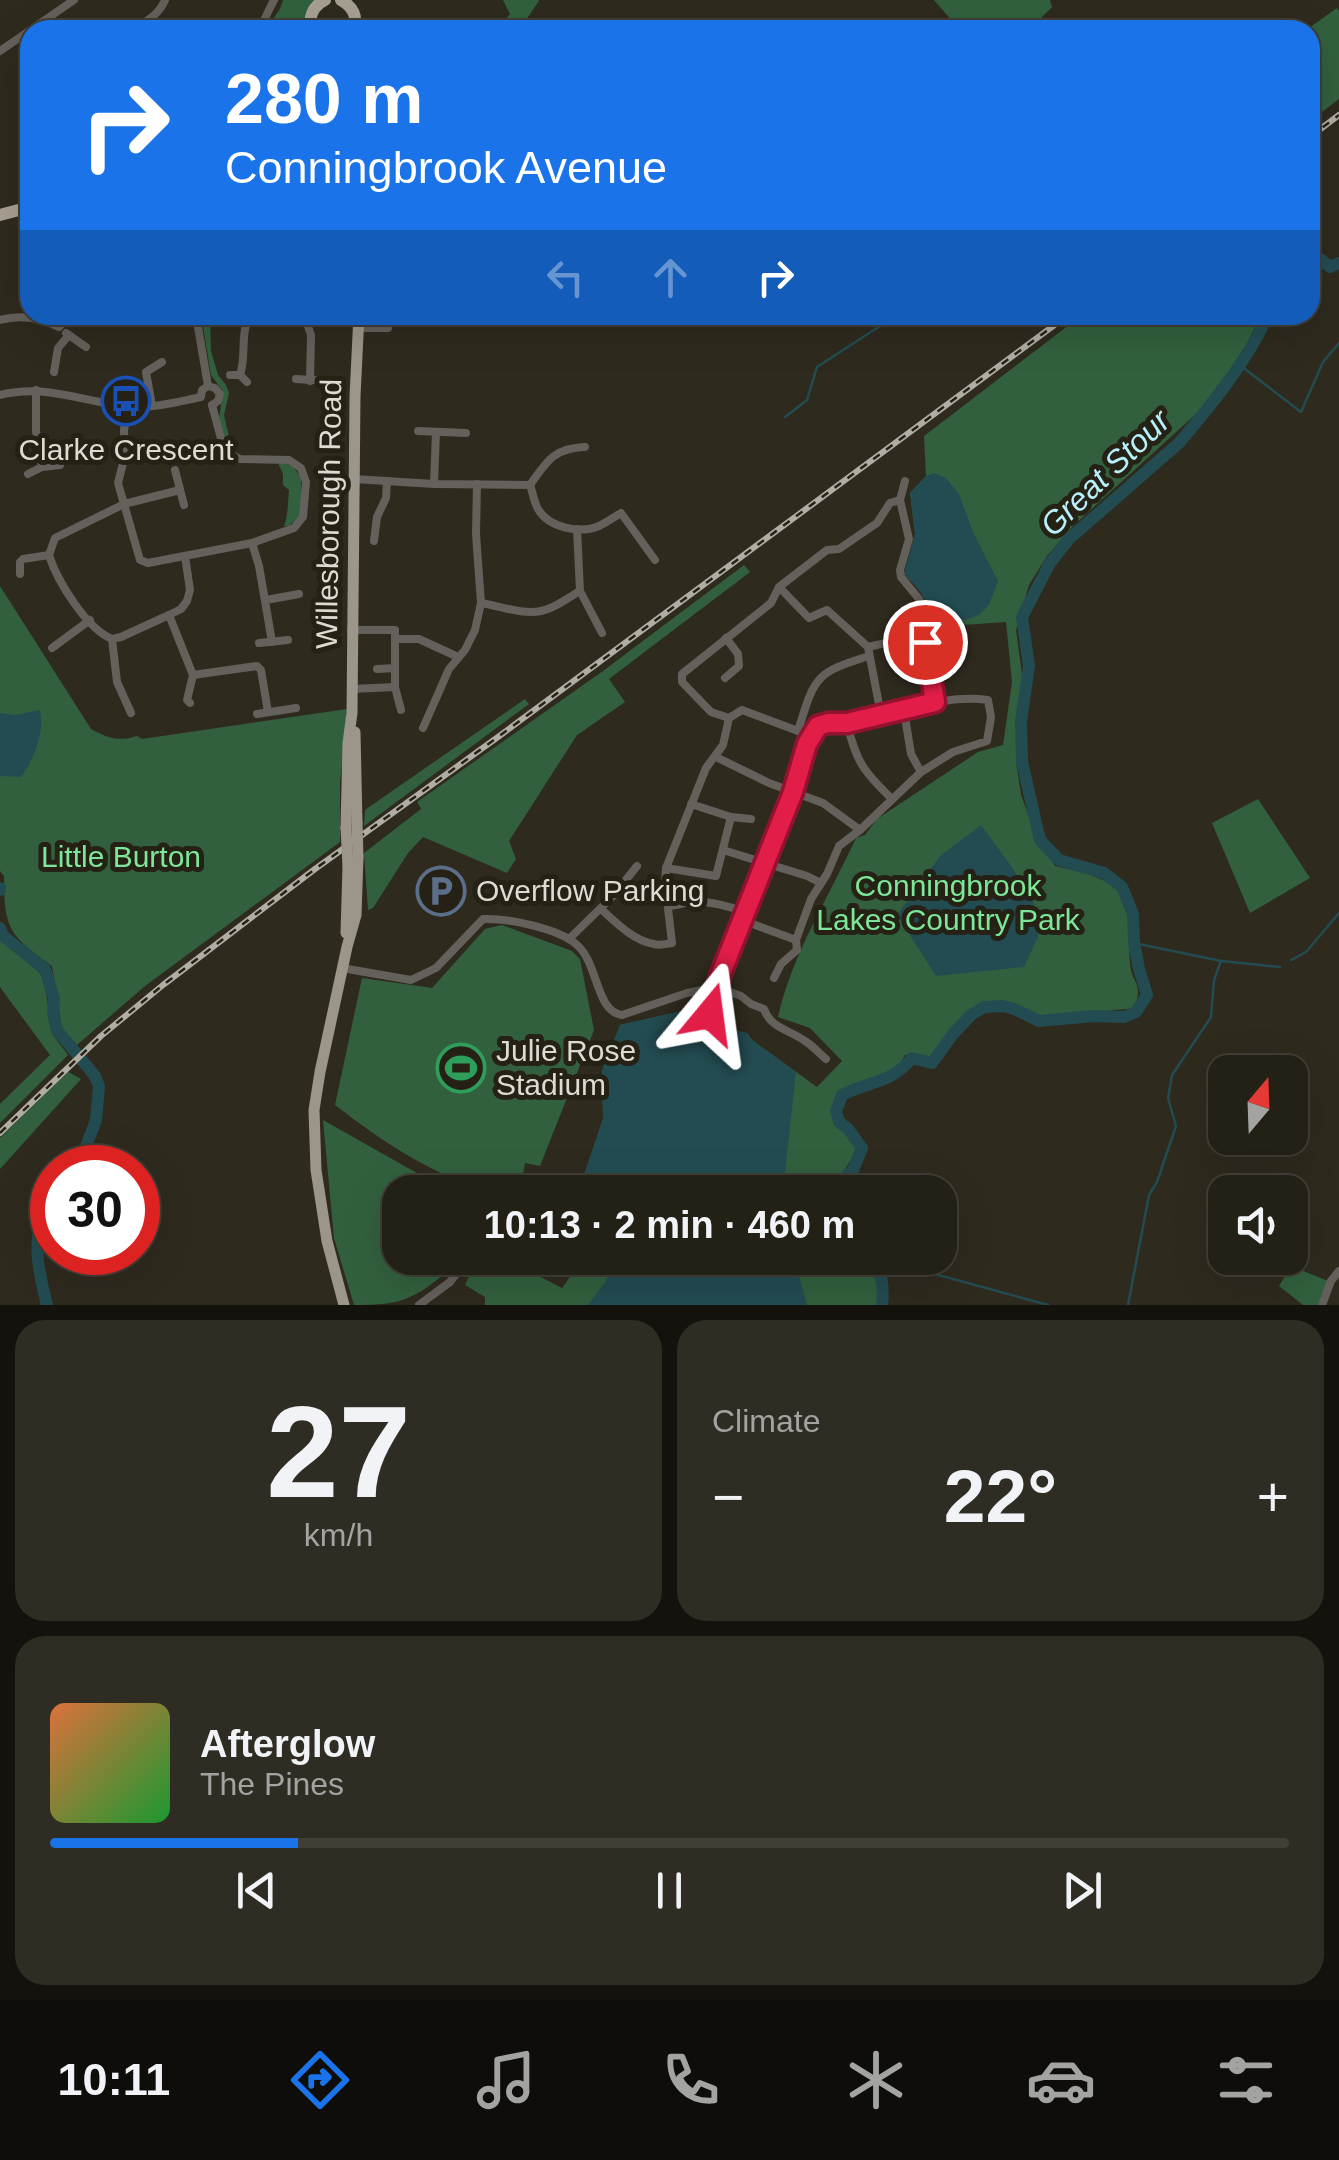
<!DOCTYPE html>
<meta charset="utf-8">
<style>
:root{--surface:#232016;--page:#2f2d23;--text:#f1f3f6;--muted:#a3a3a1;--line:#403e35;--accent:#1a73e8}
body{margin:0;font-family:Arial,sans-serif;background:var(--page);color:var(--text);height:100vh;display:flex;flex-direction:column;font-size:38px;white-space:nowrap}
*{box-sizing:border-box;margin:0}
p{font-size:32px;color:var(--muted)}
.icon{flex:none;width:55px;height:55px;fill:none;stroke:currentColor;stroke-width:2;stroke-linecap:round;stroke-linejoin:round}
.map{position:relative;height:1305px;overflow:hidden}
.side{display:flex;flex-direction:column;gap:15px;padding:15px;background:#13120c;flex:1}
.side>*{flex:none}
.guide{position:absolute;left:20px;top:20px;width:1300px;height:305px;border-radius:30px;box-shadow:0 10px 40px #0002,0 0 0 2px var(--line);background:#1a73e8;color:#fff;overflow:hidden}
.needle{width:65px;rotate:19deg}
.buttons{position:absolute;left:1208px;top:1055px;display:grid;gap:20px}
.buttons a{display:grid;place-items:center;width:100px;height:100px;border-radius:20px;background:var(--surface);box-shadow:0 10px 40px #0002,0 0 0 2px var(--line);font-size:50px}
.speed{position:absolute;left:30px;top:1145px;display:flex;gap:20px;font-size:50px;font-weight:700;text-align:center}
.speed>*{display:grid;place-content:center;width:130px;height:130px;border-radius:50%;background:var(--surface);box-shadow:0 10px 40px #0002,0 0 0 2px var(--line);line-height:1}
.speed .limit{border:15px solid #d22;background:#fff;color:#111}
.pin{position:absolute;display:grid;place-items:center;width:85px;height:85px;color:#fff;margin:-42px;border:5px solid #fff;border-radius:50%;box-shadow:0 2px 10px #0007}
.me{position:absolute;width:110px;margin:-55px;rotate:16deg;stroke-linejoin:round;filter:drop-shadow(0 0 8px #0008)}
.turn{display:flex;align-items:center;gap:35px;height:210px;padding:0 40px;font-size:45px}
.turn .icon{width:130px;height:130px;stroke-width:2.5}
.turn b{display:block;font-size:70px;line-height:85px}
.lanes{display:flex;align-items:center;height:95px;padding:0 40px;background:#0003;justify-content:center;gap:50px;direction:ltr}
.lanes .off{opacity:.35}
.big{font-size:75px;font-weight:700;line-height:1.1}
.side .widget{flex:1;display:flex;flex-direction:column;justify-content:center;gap:15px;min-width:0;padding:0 35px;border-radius:30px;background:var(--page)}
.side .dial{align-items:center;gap:0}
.dial b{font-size:130px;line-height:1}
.song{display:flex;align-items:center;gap:30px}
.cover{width:120px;height:120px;border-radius:15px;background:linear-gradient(135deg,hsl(20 70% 55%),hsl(130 70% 35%))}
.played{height:10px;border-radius:5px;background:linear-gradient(90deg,var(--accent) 20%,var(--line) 20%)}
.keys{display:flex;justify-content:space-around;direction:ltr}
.heat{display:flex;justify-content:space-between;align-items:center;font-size:55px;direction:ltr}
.side .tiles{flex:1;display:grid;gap:15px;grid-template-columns:1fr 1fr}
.widget:last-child{grid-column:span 2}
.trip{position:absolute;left:382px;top:1175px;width:575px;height:100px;border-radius:30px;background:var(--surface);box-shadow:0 10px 40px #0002,0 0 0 2px var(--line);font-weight:700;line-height:100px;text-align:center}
.menu{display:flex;height:160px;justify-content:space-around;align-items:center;background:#0e0d09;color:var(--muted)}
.menu .icon{width:70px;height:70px}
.menu .active{color:var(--accent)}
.menu b{font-size:45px;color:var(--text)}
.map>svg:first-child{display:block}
</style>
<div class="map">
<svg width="1339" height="1305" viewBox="0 0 1339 1305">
<rect width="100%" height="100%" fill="#2f2a1e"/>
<g fill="#32603e">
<path d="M283,0H317L309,11L305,28L265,30L280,9Z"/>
<path d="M503,0H538L539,1L519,30H497L510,14Z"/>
<path d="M934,0H1050L1052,7L1029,30H960Z"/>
<path d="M1337,8L1339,11V99L1310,121V30H1306Z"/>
<path d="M201,315H210L211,351L218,375L226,385L229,393L224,415L229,437L224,440L219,420L223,391L211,375Z"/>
<path d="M1082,315H1261L1242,354L1197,413L1073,526L1047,556L1029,585L1016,630L1023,682L1016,762L1021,795L1035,833L1055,866C1084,873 1125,878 1129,915C1131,931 1128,947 1130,963C1132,986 1143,980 1135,1008L1045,1017L1004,1001L983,1003L972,1010L934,1056C923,1059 915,1052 905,1055L895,1072L857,1083L843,1089L833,1112L841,1130L854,1139L857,1150L844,1171L824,1192H594L584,1175L603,1119L602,1071L620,1025L690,1009L699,1013L697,1019L721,1028L747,1033L752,1040L817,1087L842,1061L810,1028L778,1017C792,954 829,897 856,838L865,835L877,819L978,752L1003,745L1012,682L1006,622L962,625L937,624L920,590L904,574L915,534L910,493L926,476L924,436Z"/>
<path d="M278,463L292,465L301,477V514L289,526H284C288,517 288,501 289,490L283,485V474Z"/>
<path d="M744,565L750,572L609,679L625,702L577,735L509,841L516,859L507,873L423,837L408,853L373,908L368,910L364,853L421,809L417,802L603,671Z"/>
<path d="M0,586L91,729C107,738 119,742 137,736L142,739L347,709L340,784V842L145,986L77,1045L62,1029L52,966C9,935 4,929 4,876L0,871Z"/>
<path d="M525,699L529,704L364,826L365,810L369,807Z"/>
<path d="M1258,799L1310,878L1250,913L1212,823Z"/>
<path d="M502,925L572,951L580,959L594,1030L540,1166L525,1163L520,1192C455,1193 384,1143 335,1105L362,978L432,988L485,929Z"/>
<path d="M0,937L43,976L53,1035L68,1055L0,1123V1104L50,1055L0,987Z"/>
<path d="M68,1072L81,1079L0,1169V1138Z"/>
<path d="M323,1120L431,1181L441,1192H400V1258H456L453,1263L447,1260L441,1266L444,1274C411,1302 396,1305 354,1305L334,1238Z"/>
<path d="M478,1258H504L562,1288L584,1258H864C873,1272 882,1288 877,1305H485V1297L465,1285Z"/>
<path d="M1291,1266L1328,1281L1320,1305H1303L1279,1286Z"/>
</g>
<g fill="#234c52">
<path d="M934,473L946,478L959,494L973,532L998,581L989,605L979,615L959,622L934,660C941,623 931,599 904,574L915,534L910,493L926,476Z"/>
<path d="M40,710C45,731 34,760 21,777L0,776V713L15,715Z"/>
<path d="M981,825L1012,867L1033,901L1038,937L1024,967L936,976L897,915L940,856Z"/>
<path d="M690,1009L699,1013L697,1019L721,1028L747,1033L752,1040L796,1072L783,1192H594L584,1175L603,1119L602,1071L620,1025Z"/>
<path d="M616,1258H794L807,1305H588L605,1282Z"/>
</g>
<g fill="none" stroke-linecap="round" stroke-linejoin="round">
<g stroke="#234c52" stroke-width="2.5">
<path d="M1241,366L1301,412L1323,362L1339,343"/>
<path d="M785,417L807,400L817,367L897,315"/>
<path d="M1291,960L1306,952L1339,913"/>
<path d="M1222,961L1280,967"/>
<path d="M876,1258L1048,1305"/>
<path d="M1128,1305L1149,1195L1157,1182L1176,1126L1168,1098L1172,1075L1211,1017L1214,980L1221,961L1134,943"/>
</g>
<g stroke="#234c52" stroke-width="12">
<path d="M1310,247L1314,254L1330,267L1339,263"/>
<path d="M0,888V890"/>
<path d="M0,928L3,936L45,969L54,999L53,1014L57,1030L95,1076L99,1086L96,1120L78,1168"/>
<path d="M828,1192L853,1170L862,1148L848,1129L839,1122L836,1111L842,1095C870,1080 890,1085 912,1058L932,1063L953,1034L971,1015L984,1007L1003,1006L1014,1009L1039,1021L1094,1016L1124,1017L1136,1012L1147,995L1139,969L1134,943L1133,914L1122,887L1104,873L1059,860L1040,840L1022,762L1021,721L1029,666L1022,617L1050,563L1069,539L1179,443C1213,403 1246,363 1268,315"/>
<path d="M873,1258C882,1274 884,1286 882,1305"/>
<path d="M47,1305C39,1273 28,1233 52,1205"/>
</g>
<g stroke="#64605b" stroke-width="8">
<path d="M133,30C145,22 159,15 165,0"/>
<path d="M259,30L274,0"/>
<path d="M0,51L74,0"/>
<path d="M304,315L311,335L310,381"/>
<path d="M0,320C21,314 39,318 59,327L70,315"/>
<path d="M359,328H388"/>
<path d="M66,333L86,347"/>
<path d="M54,372L58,348L69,335"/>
<path d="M230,375H240L247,382"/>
<path d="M240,375C247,356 239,331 251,315"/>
<path d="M296,379L328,381"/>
<path d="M208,386L215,388L220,394L218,401L212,405"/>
<path d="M36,390V431L42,467"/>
<path d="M0,395C50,382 90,406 139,407C159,407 181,401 201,397L202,390L208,386L196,315"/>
<path d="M128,406L124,430L125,455L118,483L140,560L148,563L252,543L294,528L303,517L306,482L301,468L289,460L240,459L230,454L223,446L212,405"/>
<path d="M152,406L146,372L162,362"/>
<path d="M418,431L466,433"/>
<path d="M175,470L184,505"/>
<path d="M28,474L42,467L60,465"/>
<path d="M354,479L434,484L530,485"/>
<path d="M905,481L900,500L909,539L900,570L901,577L919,599L922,607L926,619L927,662L935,702"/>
<path d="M434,484L436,432"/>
<path d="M530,485C533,493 534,502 538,509C549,528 580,534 599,526C606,523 614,517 621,513L655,560"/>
<path d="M530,485C547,461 554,448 585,447"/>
<path d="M180,490L124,504L55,538L49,555C57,581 87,629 112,639L121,637L169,615L181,609L187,601L190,590L185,556"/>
<path d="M374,541L377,517L386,498L387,481"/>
<path d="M252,543L259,566L272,642"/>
<path d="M20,574V562L23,559L49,555"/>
<path d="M779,587L809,618L827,610L868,647L881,715"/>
<path d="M580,591L602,633"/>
<path d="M266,600L299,594"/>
<path d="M481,603C500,606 523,615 541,611C556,608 567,598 580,591L577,529"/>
<path d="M169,615L193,675L187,700L190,703"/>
<path d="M351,630H395V687L401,710"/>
<path d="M112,639L117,682L131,713"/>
<path d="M396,639H419L458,657"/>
<path d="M259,643L288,640"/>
<path d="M868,647L926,634"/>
<path d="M52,648L90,620"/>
<path d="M377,669L395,668"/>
<path d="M193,675L257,666L261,670L268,712"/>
<path d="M725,678L739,666L738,654L726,638"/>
<path d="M352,689L395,687"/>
<path d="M904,711L911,754L921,772"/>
<path d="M257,714L296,708"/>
<path d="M729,718L711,712L682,682V674L771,603L779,587L827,550L839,549L877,523L890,503L900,500"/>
<path d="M729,718L742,710L798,731"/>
<path d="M847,723C856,762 864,772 892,799"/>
<path d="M423,728L449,669L465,650L475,630L481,603L476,534L477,484"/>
<path d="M811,737L798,731C815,676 815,673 869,656"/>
<path d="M716,757L769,783L823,803L860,830"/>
<path d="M731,817L751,819"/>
<path d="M723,850L807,876L821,883"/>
<path d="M666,868L716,876L731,817L691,804"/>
<path d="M668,906C677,906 685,902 693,902C706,900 732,907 744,912"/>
<path d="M601,909C615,922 634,941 654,944C660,946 666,944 672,943L665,882L666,868L706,768L723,745L729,718"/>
<path d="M742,920L796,940"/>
<path d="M569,939L613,896L637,866"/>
<path d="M342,968L411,980L436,968L483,919C507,918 557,928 576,944C599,963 595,1011 622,1015L687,993L717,987L744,912L793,792L807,744L817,726C828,723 838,724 848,723C895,716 941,693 988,700L991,717L987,741L953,752L921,772L860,830L839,846L827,874L811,899L796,940L797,950L781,964L774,978"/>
<path d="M709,1014L717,987L741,996L751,1004L764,1009C770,1028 790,1030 805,1041C813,1046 819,1053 826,1059"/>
<path d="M419,1305L450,1282L469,1258"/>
<path d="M1322,1305L1331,1281L1339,1271"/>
</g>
<g stroke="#9c9589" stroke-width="11">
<path d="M355,732L357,823"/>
<path d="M346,828L348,743L352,713L355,396L359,315"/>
<path d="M346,933L348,866"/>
<path d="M344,1305L327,1241L316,1170L314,1110L320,1072L347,947L356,915L358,857"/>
</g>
<g stroke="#a7a092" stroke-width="12">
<path d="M341,0C353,7 358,16 354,30"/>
<path d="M312,30C308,17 313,6 325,0"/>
<path d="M0,215L30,207"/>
</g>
<g stroke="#b0ada4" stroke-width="6">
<g id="rail">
<path d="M1310,137L1339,115"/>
<path d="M0,1133L101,1036L163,985L315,869L498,737L1068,315"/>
</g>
</g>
<use href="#rail" stroke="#252115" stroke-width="2.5" stroke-dasharray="8" stroke-linecap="butt"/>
<g stroke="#9c9589" stroke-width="11">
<path d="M357,823L358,857"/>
<path d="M346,828L348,866"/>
</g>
</g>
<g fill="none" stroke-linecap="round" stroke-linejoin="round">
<g stroke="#92132f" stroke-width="25">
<path id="route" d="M710,1014L720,976L793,792L807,744L818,726L828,723H847L935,702L925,642"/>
</g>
<use href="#route" stroke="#e11d48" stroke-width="18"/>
</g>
<defs>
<g id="bus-ring" transform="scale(2.5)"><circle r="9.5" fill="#252115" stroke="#1a4fb4" stroke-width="1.5"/><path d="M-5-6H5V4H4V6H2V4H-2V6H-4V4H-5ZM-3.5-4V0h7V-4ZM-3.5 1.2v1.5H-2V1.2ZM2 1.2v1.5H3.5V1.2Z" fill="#1a4fb4"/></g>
<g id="parking-ring" transform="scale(2.5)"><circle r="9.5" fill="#252115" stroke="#5c6f8a" stroke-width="1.5"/><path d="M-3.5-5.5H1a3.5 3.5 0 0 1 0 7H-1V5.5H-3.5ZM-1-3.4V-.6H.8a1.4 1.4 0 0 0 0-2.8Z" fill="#5c6f8a"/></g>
<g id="stadium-ring" transform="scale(2.5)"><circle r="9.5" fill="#252115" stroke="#2e9e5b" stroke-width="1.5"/><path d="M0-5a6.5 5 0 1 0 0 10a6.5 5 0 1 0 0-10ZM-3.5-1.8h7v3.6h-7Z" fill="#2e9e5b"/></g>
</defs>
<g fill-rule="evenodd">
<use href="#bus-ring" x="126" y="401"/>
<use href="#parking-ring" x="441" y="891"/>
<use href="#stadium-ring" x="461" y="1068"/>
</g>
<g text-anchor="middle" stroke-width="10" stroke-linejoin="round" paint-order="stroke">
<g font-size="30" fill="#dedbd3" stroke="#252115" text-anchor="start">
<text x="126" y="460" text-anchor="middle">Clarke Crescent</text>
<text x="476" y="901">Overflow Parking</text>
<text x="496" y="1061">Julie Rose<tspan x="496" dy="34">Stadium</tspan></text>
</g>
<g font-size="30" fill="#dedbd3" stroke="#252115">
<text transform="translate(329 514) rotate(-89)" y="10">Willesborough Road</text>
</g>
<g font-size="30" fill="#7de799" stroke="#252115">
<text x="121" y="867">Little Burton</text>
<text x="948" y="896">Conningbrook<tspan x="948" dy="34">Lakes Country Park</tspan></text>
</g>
<g font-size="32" font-style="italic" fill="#b7f0fa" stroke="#252115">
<text transform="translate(1105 473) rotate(-44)" y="11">Great Stour</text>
</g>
</g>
</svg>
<div class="buttons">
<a><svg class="needle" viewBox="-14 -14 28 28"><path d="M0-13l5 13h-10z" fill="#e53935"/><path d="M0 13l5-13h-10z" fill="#a3a3a1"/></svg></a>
<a><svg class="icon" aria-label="sound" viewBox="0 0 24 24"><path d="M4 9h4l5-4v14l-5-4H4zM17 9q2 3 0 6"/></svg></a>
</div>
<div class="speed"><div class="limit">30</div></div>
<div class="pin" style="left:925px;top:642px;background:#d93025"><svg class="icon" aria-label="arrive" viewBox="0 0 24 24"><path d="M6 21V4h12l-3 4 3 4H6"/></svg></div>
<svg class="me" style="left:710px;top:1014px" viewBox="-20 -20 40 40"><path d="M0-17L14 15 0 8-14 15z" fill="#e11d48" stroke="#fff" stroke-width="4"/></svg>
<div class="trip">10:13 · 2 min · 460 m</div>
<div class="guide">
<div class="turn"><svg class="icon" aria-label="right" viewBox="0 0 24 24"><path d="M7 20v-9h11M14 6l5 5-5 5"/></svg><div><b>280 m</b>Conningbrook Avenue</div></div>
<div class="lanes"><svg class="icon off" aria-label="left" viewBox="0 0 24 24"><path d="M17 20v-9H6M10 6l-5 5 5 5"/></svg><svg class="icon off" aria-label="ahead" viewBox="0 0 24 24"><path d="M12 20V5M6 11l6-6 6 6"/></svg><svg class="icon" aria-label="right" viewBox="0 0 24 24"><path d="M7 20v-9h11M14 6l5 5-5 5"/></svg></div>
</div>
</div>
<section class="side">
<div class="tiles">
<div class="widget dial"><b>27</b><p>km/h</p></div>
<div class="widget"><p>Climate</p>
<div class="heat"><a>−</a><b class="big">22°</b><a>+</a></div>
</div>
<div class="widget">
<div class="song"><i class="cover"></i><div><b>Afterglow</b><p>The Pines</p></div></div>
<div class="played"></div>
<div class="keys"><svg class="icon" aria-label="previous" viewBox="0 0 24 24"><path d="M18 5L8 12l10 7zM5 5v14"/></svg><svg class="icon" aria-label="pause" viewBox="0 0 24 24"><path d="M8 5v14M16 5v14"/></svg><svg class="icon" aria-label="next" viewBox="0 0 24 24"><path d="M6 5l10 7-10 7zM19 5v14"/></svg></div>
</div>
</div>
</section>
<nav class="menu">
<b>10:11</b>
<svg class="icon active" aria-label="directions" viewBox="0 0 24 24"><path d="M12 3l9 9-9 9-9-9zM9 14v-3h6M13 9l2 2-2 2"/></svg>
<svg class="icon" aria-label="music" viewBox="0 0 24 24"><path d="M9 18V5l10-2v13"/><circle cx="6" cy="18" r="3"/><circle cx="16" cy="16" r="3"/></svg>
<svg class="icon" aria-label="phone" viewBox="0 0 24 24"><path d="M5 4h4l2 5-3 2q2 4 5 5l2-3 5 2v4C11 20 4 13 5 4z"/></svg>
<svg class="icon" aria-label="climate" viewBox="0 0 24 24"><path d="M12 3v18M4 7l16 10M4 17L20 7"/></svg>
<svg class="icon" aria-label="car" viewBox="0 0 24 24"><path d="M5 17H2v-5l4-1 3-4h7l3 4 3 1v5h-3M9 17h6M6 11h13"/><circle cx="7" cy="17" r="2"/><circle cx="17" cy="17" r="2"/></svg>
<svg class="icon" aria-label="filters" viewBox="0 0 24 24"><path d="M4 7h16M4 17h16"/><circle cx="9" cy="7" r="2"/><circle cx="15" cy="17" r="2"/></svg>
</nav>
